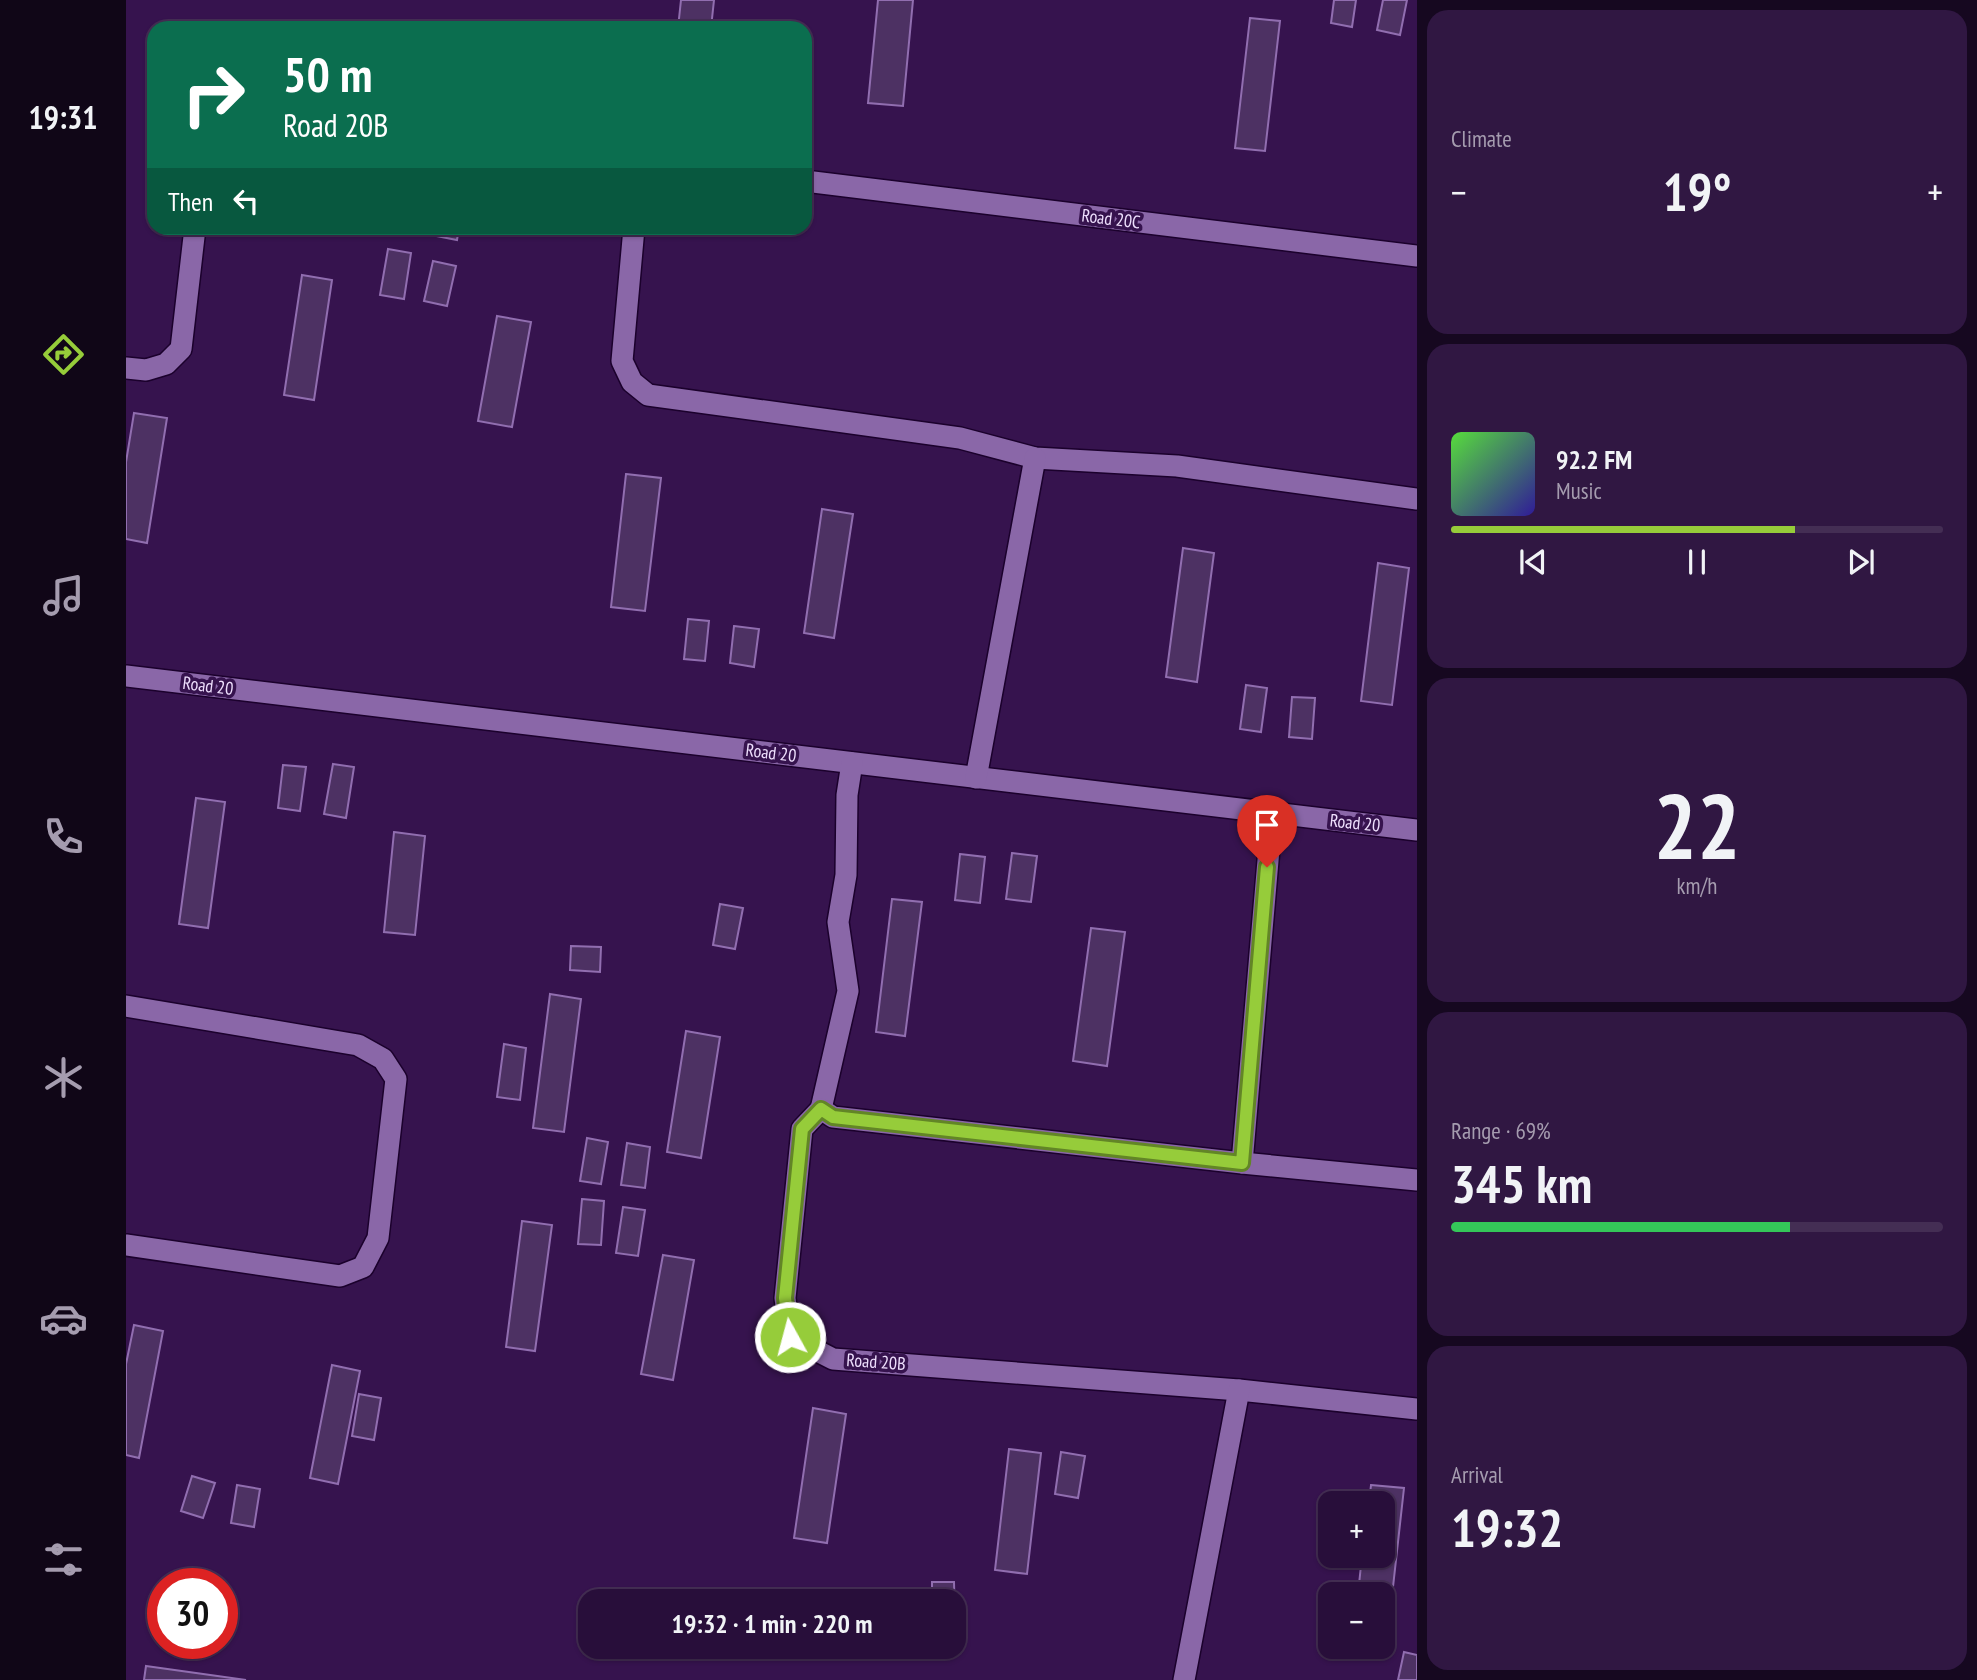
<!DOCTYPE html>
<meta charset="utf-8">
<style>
:root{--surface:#280e3a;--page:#301742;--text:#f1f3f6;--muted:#a59caf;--line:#442e54;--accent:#96cc3a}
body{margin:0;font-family:"PT Sans Narrow",sans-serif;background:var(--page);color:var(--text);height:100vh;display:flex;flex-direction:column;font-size:26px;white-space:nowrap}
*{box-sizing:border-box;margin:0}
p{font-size:23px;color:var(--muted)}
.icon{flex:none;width:38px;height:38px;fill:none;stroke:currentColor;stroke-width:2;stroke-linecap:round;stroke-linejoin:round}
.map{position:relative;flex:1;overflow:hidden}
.side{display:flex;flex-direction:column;gap:10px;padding:10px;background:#160820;width:560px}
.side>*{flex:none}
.guide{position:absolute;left:21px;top:21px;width:665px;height:214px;border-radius:21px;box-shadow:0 2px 5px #0004,0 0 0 2px var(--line);background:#0b6e4f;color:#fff;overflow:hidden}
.controls{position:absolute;left:1192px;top:1491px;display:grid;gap:14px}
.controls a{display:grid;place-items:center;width:77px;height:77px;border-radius:14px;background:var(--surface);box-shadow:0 2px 5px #0004,0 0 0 2px var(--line);font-size:35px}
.speed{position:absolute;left:21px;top:1568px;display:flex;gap:14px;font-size:35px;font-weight:700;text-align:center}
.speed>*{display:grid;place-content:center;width:91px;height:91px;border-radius:50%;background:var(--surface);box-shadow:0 2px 5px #0004,0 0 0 2px var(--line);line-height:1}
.speed .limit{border:10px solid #d22;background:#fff;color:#111}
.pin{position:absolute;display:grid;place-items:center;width:60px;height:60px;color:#fff;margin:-72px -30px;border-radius:50% 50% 50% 0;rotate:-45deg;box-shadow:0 0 7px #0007}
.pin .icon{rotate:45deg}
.me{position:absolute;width:77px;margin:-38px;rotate:353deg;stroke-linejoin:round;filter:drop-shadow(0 0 5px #0008)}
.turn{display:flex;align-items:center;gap:24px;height:147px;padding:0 21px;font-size:32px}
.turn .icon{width:91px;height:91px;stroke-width:2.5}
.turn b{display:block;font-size:49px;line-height:60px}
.then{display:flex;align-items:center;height:66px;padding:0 21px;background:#0003;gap:14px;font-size:26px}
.big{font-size:52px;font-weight:800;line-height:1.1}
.side .card{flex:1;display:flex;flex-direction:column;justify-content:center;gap:10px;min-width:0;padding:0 24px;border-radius:21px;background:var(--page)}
.side .dial{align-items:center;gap:0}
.dial b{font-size:91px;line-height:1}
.song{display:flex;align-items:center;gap:21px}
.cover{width:84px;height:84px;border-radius:10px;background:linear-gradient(135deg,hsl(110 70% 55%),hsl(250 70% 35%))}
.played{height:7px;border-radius:4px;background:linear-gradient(90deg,var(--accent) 70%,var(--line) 70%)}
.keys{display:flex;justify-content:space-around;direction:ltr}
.heat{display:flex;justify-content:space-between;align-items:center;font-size:38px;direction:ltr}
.charge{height:10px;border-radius:5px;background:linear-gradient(90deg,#34c759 69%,var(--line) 0)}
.trip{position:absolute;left:452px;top:1589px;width:388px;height:70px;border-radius:21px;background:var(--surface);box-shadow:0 2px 5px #0004,0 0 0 2px var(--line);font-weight:800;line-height:70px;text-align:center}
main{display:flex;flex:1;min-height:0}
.menu{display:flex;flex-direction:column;width:126px;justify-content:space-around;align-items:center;background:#100617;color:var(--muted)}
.menu .icon{width:49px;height:49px}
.menu .current{color:var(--accent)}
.menu b{font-size:32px;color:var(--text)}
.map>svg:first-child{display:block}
</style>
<main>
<nav class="menu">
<b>19:31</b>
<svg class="icon current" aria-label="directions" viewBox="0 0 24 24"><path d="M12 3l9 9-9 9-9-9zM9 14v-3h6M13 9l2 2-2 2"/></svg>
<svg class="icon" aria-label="music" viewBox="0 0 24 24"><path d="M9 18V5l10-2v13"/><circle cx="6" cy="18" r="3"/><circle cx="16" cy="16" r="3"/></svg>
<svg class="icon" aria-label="phone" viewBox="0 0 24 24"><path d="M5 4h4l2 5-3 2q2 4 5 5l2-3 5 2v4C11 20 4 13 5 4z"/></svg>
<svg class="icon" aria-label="climate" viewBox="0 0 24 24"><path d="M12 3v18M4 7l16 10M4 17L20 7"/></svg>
<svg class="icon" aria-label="car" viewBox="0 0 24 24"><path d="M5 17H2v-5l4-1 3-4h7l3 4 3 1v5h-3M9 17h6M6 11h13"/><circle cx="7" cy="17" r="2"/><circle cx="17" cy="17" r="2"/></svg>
<svg class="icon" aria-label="filters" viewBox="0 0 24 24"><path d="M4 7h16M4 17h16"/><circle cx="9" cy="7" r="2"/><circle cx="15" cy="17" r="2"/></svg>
</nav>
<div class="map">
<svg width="1291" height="1680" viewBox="0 0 1291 1680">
<rect width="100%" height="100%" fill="#36134e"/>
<g fill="#4d3163" stroke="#916eb0" stroke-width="2">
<path d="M555,0H588L585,28H552Z"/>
<path d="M752,0H787L777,106L742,103Z"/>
<path d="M1208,0H1230L1226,27L1205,23Z"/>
<path d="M1257,0H1281L1274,35L1251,30Z"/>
<path d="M1124,18L1154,21L1139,151L1109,148Z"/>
<path d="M306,228H333L331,240L305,235Z"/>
<path d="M262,249L285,253L278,299L254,295Z"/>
<path d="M307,261L330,266L321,306L298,301Z"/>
<path d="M176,275L206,280L188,400L158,395Z"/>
<path d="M371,316L405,322L386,427L352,421Z"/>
<path d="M8,413L41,418L21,543L0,539V462Z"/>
<path d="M500,474L535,478L519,611L485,607Z"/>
<path d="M696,509L727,514L708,638L678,633Z"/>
<path d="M1057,548L1088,553L1071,682L1040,677Z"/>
<path d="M1252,563L1283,568L1266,705L1235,701Z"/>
<path d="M562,619L583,621L579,661L558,659Z"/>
<path d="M608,626L633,629L628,667L604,663Z"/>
<path d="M1120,685L1141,688L1135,732L1114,729Z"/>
<path d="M1166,697L1189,698L1186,739L1163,737Z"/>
<path d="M207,764L228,767L220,818L198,814Z"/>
<path d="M157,765L180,767L174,811L152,808Z"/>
<path d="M70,798L99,802L82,928L53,924Z"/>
<path d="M268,832L299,836L289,935L258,932Z"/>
<path d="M886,853L911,856L905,902L880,899Z"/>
<path d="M834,854L859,857L854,903L829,900Z"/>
<path d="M766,899L796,902L779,1036L750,1032Z"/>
<path d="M594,904L617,908L609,949L587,945Z"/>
<path d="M965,928L999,932L981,1066L947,1061Z"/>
<path d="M445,946L475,947L474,972L444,970Z"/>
<path d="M424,994L455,999L438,1132L407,1128Z"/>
<path d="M560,1031L594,1037L575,1158L541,1152Z"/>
<path d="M378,1044L400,1048L394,1100L371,1097Z"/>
<path d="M461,1138L482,1142L475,1184L454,1181Z"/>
<path d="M501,1143L524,1147L519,1188L495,1185Z"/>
<path d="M456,1199L478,1201L475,1245L452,1244Z"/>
<path d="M497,1207L519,1210L512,1256L490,1253Z"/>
<path d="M396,1221L426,1225L409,1351L380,1347Z"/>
<path d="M537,1255L568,1260L547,1380L515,1374Z"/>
<path d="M8,1325L37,1331L13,1458L0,1455V1364Z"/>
<path d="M206,1365L234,1371L212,1484L184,1478Z"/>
<path d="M233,1394L255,1398L248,1440L226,1436Z"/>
<path d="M687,1408L720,1414L701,1543L668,1538Z"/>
<path d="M883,1449L915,1453L901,1574L869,1570Z"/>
<path d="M935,1452L959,1456L952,1498L929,1494Z"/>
<path d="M66,1476L89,1483L77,1518L55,1511Z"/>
<path d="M111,1485L134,1489L128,1527L105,1523Z"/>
<path d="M1245,1485L1278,1488L1265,1605L1256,1604V1594H1232L1236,1556H1256V1503H1243Z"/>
<path d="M806,1582H828L829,1622L828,1601H806Z"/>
<path d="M1278,1652L1291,1655V1680H1272Z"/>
<path d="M20,1666L120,1680H18Z"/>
</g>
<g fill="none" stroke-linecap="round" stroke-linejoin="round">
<g stroke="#1b012c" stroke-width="24">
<g id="minor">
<path d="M679,181L1291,256"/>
<path d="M508,228L496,361L506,382L522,395L834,438L909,458L1051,466L1291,499"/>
<path d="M0,368L20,370L40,364L55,349L69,228"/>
<path d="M0,676L1291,830"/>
<path d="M850,778L909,458"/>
<path d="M0,1006L232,1045L257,1059L270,1079L252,1238L237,1267L214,1276L0,1245"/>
<path d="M695,1109L722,991L712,922L720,875L721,795L726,763"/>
<path d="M1116,1163L1146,814"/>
<path d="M1291,1180L1116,1163L707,1117L695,1109L676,1129L659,1298L664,1337L707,1359L1113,1390L1291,1409"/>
<path d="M1058,1680L1113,1390"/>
</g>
</g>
<use href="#minor" stroke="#8a67a8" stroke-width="21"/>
</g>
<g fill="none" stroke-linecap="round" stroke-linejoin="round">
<g stroke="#628526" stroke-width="18">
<path id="route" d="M664,1337L659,1298L676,1129L695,1109L707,1117L1116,1163L1141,867"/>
</g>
<use href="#route" stroke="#96cc3a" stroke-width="12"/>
</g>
<g text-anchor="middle" stroke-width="7" stroke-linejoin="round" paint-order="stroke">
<g font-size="18" fill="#eedffd" stroke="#36134e">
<text transform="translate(985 219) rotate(7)" y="6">Road 20C</text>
<text transform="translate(82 686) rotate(7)" y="6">Road 20</text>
<text transform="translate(645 753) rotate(7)" y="6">Road 20</text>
<text transform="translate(1229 823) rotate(6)" y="6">Road 20</text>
<text transform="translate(750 1362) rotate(4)" y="6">Road 20B</text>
</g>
</g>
</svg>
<div class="controls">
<a>+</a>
<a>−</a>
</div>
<div class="speed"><div class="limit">30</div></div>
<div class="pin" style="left:1141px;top:867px;background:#d93025"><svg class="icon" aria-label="arrive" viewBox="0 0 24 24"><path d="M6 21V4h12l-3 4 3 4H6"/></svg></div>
<svg class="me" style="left:664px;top:1337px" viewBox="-20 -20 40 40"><circle r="17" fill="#96cc3a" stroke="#fff" stroke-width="3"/><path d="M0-11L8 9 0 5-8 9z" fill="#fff"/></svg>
<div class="trip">19:32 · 1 min · 220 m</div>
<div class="guide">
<div class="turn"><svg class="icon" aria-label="right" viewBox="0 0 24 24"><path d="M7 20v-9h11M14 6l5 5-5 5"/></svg><div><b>50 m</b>Road 20B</div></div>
<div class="then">Then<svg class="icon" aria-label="left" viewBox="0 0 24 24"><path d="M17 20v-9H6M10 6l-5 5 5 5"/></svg></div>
</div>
</div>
<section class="side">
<div class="card"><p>Climate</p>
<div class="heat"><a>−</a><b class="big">19°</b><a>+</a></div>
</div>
<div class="card">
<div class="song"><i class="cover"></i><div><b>92.2 FM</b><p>Music</p></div></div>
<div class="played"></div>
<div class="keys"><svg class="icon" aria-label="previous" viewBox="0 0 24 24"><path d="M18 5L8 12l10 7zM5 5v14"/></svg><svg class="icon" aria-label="pause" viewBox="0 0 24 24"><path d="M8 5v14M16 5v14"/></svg><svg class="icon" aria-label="next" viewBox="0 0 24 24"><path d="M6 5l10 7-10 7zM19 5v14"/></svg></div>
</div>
<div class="card dial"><b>22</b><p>km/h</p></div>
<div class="card"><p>Range · 69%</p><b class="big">345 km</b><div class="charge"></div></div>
<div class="card"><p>Arrival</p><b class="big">19:32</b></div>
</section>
</main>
